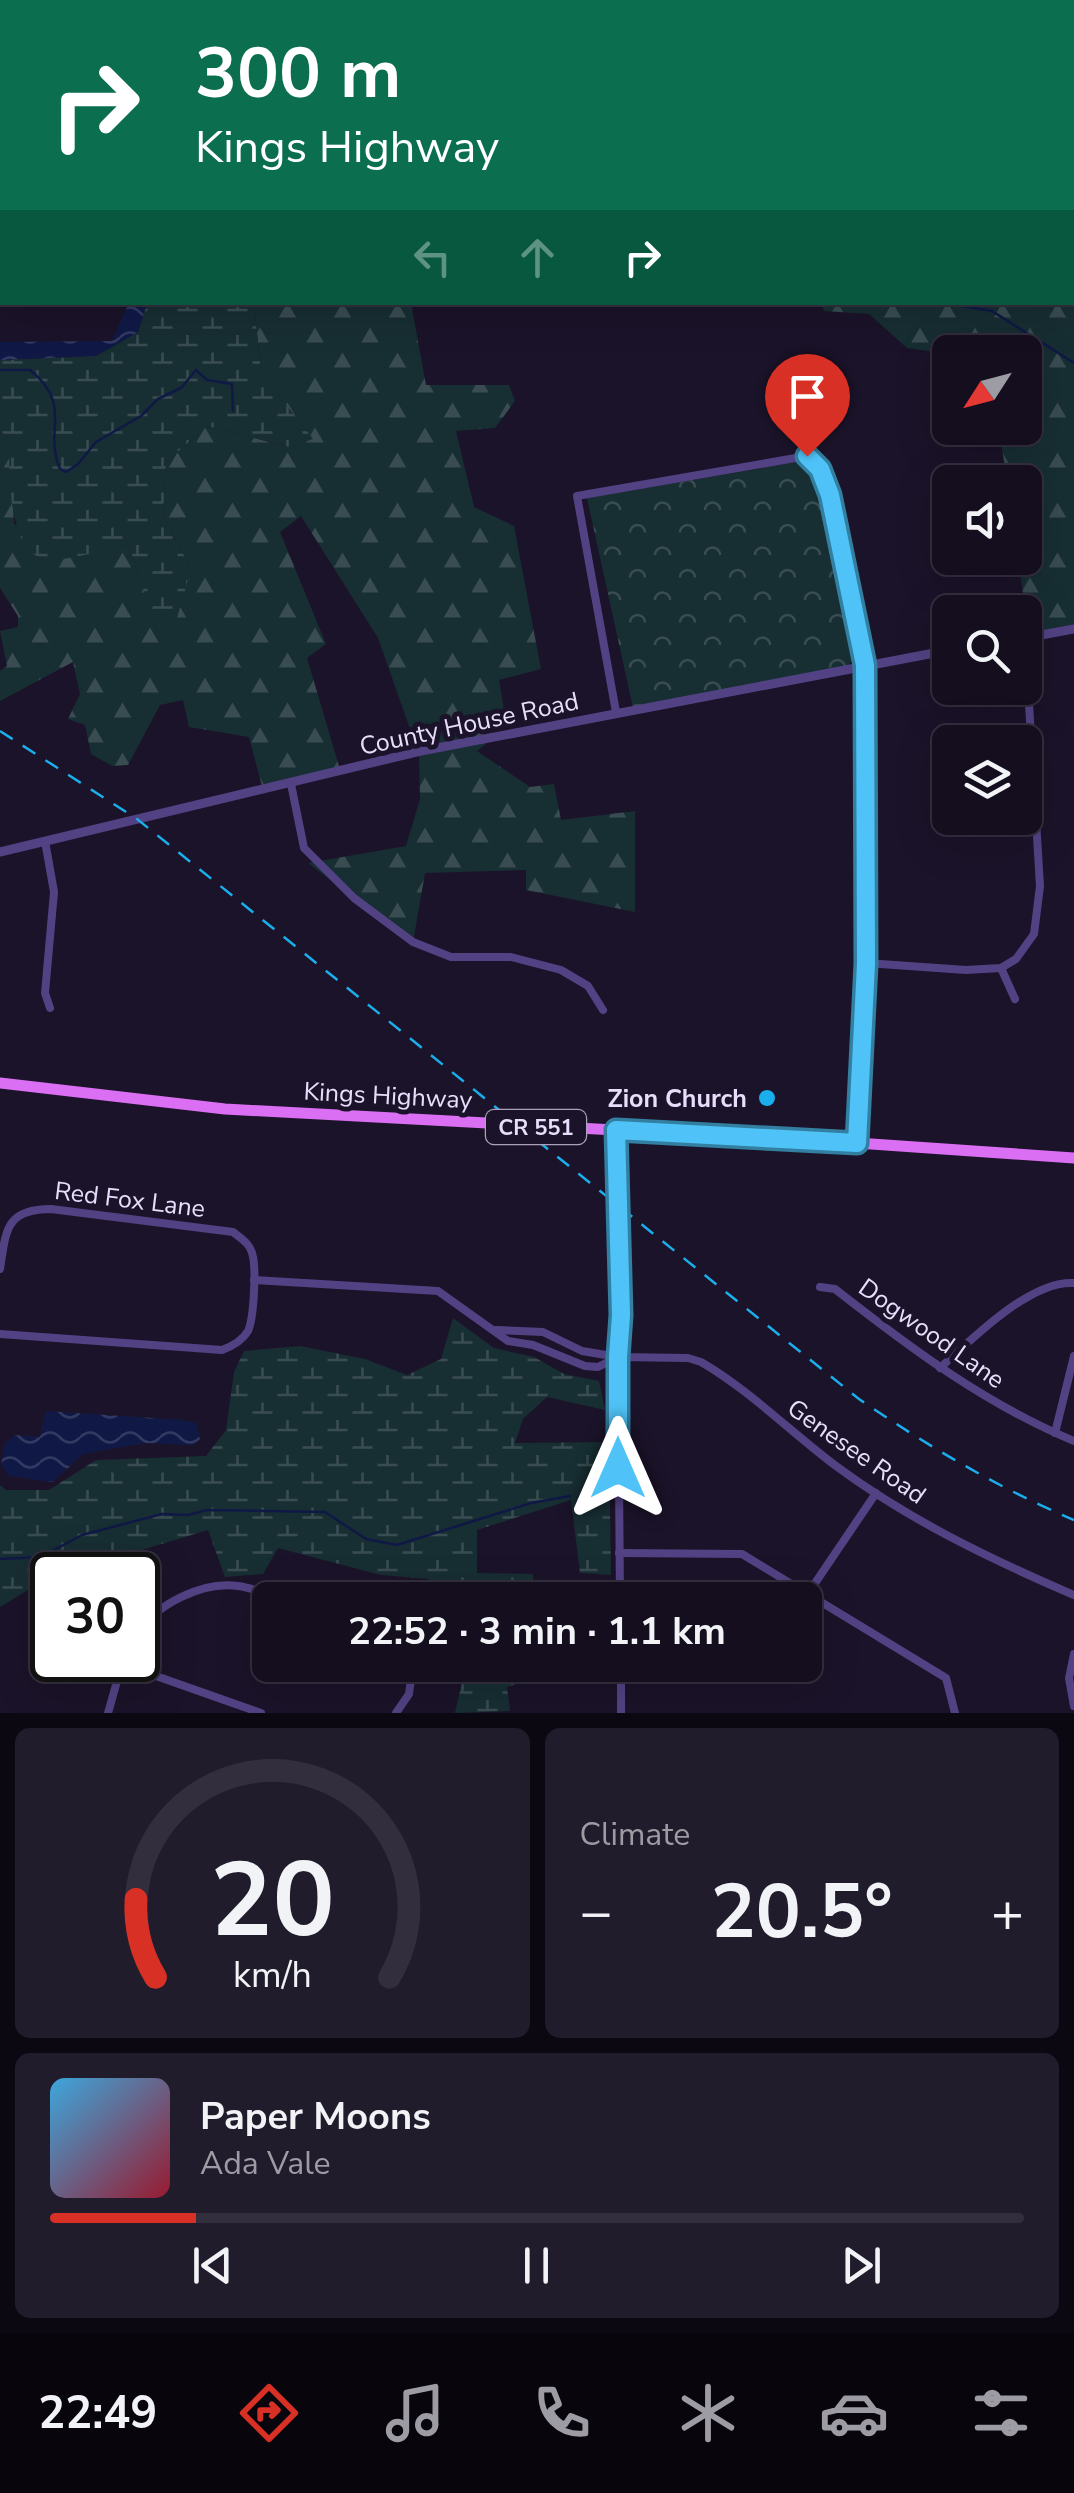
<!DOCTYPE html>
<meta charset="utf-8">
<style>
:root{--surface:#140e1f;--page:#211c2c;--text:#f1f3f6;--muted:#9d9ca4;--line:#332e3d;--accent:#d93025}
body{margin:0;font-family:"Nunito Sans",sans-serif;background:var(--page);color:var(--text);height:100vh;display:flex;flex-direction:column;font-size:38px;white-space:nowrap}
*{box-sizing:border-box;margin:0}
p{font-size:32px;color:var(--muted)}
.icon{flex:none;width:55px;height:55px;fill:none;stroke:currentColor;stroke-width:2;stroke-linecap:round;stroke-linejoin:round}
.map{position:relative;height:1713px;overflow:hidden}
.sheet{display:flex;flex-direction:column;gap:15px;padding:15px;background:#0b0811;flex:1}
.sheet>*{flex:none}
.guide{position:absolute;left:0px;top:0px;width:1075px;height:305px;box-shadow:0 10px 40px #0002,0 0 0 2px var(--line);background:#0b6e4f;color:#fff;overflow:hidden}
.needle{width:65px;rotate:234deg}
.buttons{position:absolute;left:932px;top:335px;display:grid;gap:20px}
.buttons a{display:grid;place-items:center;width:110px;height:110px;border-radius:15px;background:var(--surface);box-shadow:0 10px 40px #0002,0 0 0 2px var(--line);font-size:50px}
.speed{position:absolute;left:30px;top:1552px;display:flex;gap:20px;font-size:50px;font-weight:700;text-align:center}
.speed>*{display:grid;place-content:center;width:130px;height:130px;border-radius:50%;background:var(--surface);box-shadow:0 10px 40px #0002,0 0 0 2px var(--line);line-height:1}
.speed .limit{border:5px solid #111;border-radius:15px;background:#fff;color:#111}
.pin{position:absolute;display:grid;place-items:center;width:85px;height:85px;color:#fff;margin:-102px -42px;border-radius:50% 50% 50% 0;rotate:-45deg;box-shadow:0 0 10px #0007}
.pin .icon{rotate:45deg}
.me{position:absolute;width:110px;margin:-55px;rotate:0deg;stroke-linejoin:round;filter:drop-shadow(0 0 8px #0008)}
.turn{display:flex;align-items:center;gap:35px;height:210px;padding:0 30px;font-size:45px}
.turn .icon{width:130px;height:130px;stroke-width:2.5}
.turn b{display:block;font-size:70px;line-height:85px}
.lanes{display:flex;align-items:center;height:95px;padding:0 30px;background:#0003;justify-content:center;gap:50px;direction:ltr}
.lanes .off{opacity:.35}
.big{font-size:75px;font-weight:700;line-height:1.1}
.sheet .tile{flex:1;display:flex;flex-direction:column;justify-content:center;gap:15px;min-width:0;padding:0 35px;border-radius:15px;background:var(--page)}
.sheet .dial{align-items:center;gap:0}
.dial svg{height:260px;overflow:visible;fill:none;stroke:var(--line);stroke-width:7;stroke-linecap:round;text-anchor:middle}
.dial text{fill:var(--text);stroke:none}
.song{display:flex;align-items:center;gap:30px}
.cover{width:120px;height:120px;border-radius:15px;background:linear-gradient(135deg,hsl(200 70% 55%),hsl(350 70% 35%))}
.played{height:10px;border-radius:5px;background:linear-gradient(90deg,var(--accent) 15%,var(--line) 15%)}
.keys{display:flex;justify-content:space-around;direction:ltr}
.heat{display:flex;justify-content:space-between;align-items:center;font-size:55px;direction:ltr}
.sheet .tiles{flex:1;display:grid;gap:15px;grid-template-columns:1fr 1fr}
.tile:last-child{grid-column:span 2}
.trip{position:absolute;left:252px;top:1582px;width:570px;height:100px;border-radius:15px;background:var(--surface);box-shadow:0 10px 40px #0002,0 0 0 2px var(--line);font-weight:700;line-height:100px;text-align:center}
.dock{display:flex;height:160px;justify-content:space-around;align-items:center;background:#08060c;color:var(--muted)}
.dock .icon{width:70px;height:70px}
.dock .active{color:var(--accent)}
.dock b{font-size:45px;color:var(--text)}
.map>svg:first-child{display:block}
</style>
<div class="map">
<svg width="1074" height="1713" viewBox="0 0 1074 1713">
<defs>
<pattern id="forest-firs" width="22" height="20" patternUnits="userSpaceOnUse" patternTransform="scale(2.5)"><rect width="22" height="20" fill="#172e33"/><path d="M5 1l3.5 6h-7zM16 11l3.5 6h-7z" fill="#394c51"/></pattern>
<pattern id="wetland-marsh" width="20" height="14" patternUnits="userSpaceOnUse" patternTransform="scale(2.5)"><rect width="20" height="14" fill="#172e33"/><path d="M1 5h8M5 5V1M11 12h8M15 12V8" fill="none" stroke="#394c51"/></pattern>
<pattern id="park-crowns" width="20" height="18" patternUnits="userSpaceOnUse" patternTransform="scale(2.5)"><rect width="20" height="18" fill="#172e33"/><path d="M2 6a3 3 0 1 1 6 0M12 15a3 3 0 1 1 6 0" fill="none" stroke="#394c51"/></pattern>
<pattern id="water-waves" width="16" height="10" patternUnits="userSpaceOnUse" patternTransform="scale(2.5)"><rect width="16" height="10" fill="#101946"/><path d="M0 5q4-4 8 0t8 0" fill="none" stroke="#333a62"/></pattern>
</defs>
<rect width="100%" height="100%" fill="#1b1329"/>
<g fill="url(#forest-firs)">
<path d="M967,0H1074V628L1029,636L1018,558H1025V482H1007L999,428H1025V352L950,354L907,348L869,314L824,311L821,303L1072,302V2H967Z"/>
<path d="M254,303H411L426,385H509L515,401L495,428L456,431L474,507L514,526L541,669L499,680L504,710L488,714L493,738L477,751L530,787L554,784L561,820L635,811V912L526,890V870L425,873L413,942L308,863L406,846L420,799L419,754L378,638L301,516L280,532L326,644L307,658L341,773L263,790L249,737L189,727L183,700L160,705L128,765L112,766L91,754L85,725L68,719L80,694L73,662L0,701V671L7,666L0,631L18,627V616L0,588V432L9,438L14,523L48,560L129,545L157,632L191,569L163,515L166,462L207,426L289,447L312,438L261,373Z"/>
</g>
<g fill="url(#wetland-marsh)">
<path d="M392,0H726V2H388Z"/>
<path d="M147,303H254L261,373L313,439L289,447L207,426L166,462L163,515L191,569L175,625L157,633L129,545C104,549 76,559 52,560C5,560 10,469 9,438L0,432V360L96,356L138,332Z"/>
<path d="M453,1318L494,1348L534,1357L564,1374L599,1381L605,1410L547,1397L523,1419L515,1443L609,1442L611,1575L580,1573L571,1500L477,1530V1573L533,1574L534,1600H438L428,1579L381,1575L278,1548L263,1574L225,1577L208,1530L135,1552L118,1575H52V1592L28,1590L0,1607V1485L6,1490H49L96,1460L206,1456L226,1430L234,1372L244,1351L300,1346L365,1359L407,1375L441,1359Z"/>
<path d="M466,1665H537L535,1677L507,1687L510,1711L455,1713Z"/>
</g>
<path fill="url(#park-crowns)" d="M809,460L829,499L859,653L855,654L848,667L633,708L587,498Z"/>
<g fill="url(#water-waves)">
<path d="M129,303H147L138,332L96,356L0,360V342L112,341Z"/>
<path d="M46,1411L183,1420L196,1423L200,1440L192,1445L146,1443L83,1454L53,1482L9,1476L1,1465L5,1443L15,1435L40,1437Z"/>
</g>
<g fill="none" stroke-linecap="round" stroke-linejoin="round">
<g stroke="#101946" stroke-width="2.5">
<path d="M456,0L458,2"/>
<path d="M735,2L736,0"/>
<path d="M938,302L992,311L1074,363"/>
<path d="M0,370H30C74,405 43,430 60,469L66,472L78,464L96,442L141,416L158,399L181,388L196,370L207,380L232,384L233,411"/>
<path d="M0,1559L41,1557L82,1535L162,1514L188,1515L207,1510L325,1512L366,1539L397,1545L531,1503L570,1496"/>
</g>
<g stroke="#524284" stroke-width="8">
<path d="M116,2L117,0"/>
<path d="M202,2L203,0"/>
<path d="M0,40H2"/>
<path d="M616,712L577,496L807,456L820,469L830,495L865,665"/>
<path d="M291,784L304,848L354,898L413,942L451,957H511L561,970L588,986L603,1010"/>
<path d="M45,841L54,892L45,993L50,1008"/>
<path d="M866,963L966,970L1001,968L1016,959L1034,934L1040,886L1025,638"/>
<path d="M1001,968L1015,999"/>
<path d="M616,1130L621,1315L618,1357L620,1600"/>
<path d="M0,1269C6,1231 5,1209 51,1209L233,1232C242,1239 251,1244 253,1257C256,1271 254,1318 248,1331C242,1341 233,1346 222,1350L0,1334"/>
<path d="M254,1280L438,1291L508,1341L533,1345L585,1366L598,1367L616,1358"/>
<path d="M820,1287L835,1289C909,1347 985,1404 1074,1441"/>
<path d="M496,1330L543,1332L582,1351L618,1357L688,1358L701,1362C748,1389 792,1433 836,1466C909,1520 990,1559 1074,1595"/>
<path d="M940,1368C971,1340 1030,1280 1074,1283"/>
<path d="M1055,1433L1074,1356"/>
<path d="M619,1553L742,1554L946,1678L955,1713"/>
<path d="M807,1595L876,1493"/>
<path d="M138,1632C158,1604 202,1581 238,1586C253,1588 270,1595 285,1600"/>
<path d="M1074,1654L1069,1678L1074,1706"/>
<path d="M122,1664L261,1713"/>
<path d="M108,1713L123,1660"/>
<path d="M396,1713L409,1694L413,1665"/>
<path d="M621,1713V1665"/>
</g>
<g stroke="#524284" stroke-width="9">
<path d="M1025,638L1074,629"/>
<path d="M0,852L421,751L950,650"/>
<path d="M857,1143L866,963L865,665"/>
</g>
<g stroke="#db6ff3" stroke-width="11">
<path d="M49,2L50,0"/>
<path d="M0,206L2,195"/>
<path d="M0,1083L225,1109L857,1143L1074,1158"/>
</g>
<path stroke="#1baeec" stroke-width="2.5" stroke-dasharray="15 12" stroke-linecap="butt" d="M0,731L137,819L859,1399C928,1446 996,1487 1074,1520"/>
</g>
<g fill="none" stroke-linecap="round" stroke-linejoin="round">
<g stroke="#337fa1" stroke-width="25">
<path id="route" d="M618,1468V1357L621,1315L616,1130L857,1143L866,964L865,665L830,495L820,469L807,456"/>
</g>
<use href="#route" stroke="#4fc3f7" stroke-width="18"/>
</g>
<circle fill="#1baeec" stroke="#1b1329" stroke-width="4" cx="767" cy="1098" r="10"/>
<g text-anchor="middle" stroke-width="10" stroke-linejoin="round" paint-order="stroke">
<rect fill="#1b1329" stroke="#aaa1bd" stroke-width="2.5" x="486" y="1110" width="100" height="34" rx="8"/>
<g font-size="22" font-weight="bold" fill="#e8defc">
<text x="536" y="1135">CR 551</text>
</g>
<g font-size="25" fill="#e8defc" stroke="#1b1329">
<text transform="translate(469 723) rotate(-12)" y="9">County House Road</text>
<text transform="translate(388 1095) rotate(3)" y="9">Kings Highway</text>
<text transform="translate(130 1199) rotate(7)" y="9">Red Fox Lane</text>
<text transform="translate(932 1333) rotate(35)" y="9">Dogwood Lane</text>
<text transform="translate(857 1451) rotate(35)" y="9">Genesee Road</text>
</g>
<g font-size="25" font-weight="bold" fill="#e8defc" stroke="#1b1329" text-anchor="end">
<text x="747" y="1107">Zion Church</text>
</g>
</g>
</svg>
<div class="buttons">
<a><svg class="needle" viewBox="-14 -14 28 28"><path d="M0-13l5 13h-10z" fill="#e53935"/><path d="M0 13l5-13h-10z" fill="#9d9ca4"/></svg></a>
<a><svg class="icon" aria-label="sound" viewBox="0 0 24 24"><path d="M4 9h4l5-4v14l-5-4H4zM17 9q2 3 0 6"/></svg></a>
<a><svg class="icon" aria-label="search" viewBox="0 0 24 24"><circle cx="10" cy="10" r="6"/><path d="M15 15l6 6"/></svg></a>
<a><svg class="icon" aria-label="layers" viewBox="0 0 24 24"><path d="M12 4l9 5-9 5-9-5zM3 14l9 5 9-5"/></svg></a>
</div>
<div class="speed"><div class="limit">30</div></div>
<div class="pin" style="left:807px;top:456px;background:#d93025"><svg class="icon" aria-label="arrive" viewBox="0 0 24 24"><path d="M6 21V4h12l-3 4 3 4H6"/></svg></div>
<svg class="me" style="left:618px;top:1468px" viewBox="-20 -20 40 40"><path d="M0-17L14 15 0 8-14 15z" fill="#4fc3f7" stroke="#fff" stroke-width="4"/></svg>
<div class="trip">22:52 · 3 min · 1.1 km</div>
<div class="guide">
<div class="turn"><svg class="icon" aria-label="right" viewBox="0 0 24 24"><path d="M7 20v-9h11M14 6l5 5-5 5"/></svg><div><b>300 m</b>Kings Highway</div></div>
<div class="lanes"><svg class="icon off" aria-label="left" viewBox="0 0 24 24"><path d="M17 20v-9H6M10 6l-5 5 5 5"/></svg><svg class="icon off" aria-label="ahead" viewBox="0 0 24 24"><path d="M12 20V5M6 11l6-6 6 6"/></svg><svg class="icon" aria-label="right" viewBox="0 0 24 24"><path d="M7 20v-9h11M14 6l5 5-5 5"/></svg></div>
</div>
</div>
<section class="sheet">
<div class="tiles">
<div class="tile dial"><svg viewBox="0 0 100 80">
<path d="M14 69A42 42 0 1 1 86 69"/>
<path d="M14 69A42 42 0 0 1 8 45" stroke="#d93025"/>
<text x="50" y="56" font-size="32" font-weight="700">20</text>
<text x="50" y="72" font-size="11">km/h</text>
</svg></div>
<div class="tile"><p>Climate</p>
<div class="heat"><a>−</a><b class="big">20.5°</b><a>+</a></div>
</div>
<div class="tile">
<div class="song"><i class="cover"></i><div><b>Paper Moons</b><p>Ada Vale</p></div></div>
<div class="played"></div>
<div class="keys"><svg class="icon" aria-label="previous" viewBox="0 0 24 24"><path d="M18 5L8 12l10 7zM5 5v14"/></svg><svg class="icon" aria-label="pause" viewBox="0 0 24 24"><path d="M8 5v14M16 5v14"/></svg><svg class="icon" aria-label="next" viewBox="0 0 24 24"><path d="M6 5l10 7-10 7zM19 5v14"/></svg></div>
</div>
</div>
</section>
<nav class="dock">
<b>22:49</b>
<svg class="icon active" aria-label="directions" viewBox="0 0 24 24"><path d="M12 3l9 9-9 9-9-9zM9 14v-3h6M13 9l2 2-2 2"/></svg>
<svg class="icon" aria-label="music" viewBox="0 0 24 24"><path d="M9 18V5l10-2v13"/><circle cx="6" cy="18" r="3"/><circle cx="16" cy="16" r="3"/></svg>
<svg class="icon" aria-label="phone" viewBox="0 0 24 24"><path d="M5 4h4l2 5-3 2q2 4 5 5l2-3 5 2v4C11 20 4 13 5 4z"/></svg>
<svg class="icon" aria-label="climate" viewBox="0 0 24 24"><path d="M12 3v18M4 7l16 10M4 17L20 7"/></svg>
<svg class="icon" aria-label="car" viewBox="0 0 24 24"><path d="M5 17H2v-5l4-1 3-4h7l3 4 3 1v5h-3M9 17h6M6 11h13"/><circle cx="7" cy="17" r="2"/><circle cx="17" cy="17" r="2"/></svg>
<svg class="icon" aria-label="filters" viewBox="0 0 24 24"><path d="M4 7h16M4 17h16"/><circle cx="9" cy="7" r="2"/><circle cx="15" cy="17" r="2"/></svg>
</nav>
